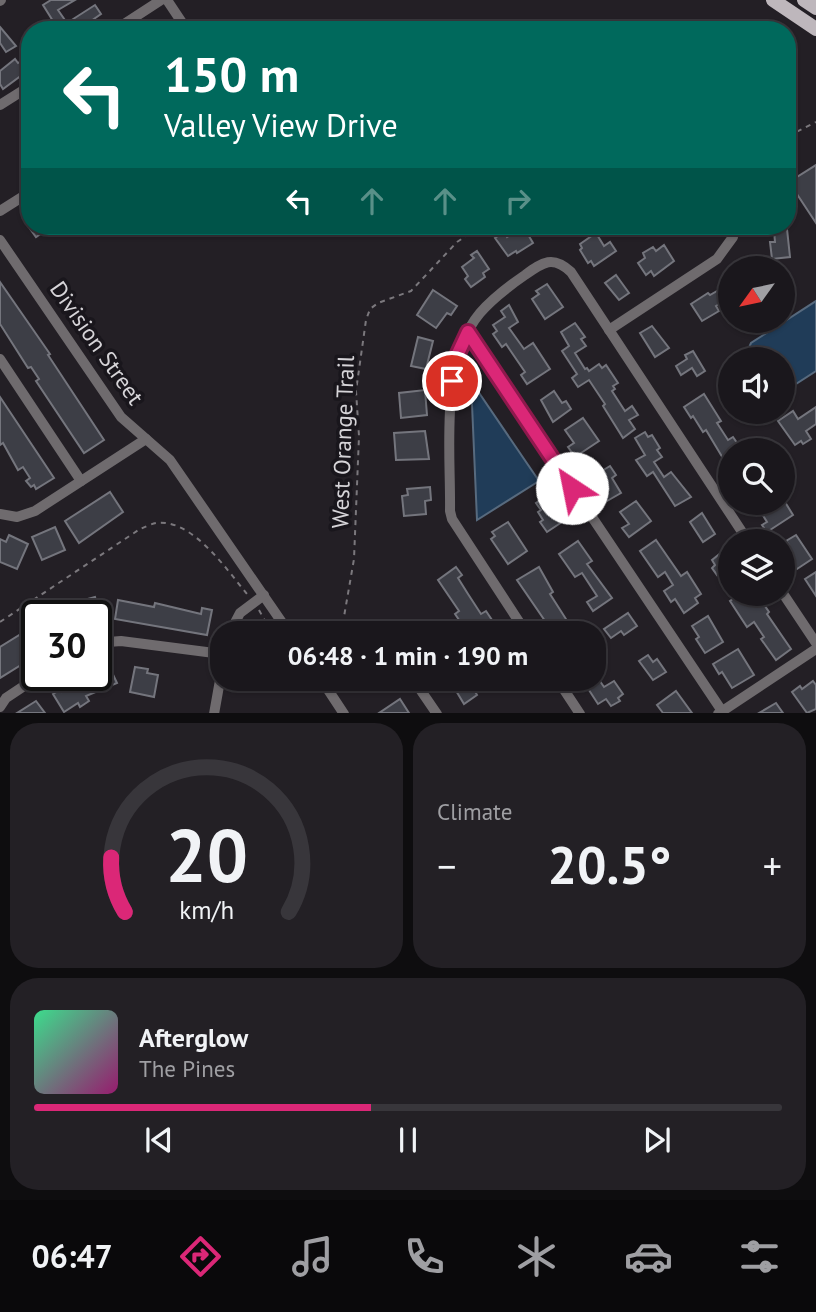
<!DOCTYPE html>
<meta charset="utf-8">
<style>
:root{--surface:#1a171c;--page:#232025;--text:#f1f3f6;--muted:#9f9fa3;--line:#38363b;--accent:#db2777}
body{margin:0;font-family:"PT Sans",sans-serif;background:var(--page);color:var(--text);height:100vh;display:flex;flex-direction:column;font-size:26px;white-space:nowrap}
*{box-sizing:border-box;margin:0}
p{font-size:23px;color:var(--muted)}
.icon{flex:none;width:38px;height:38px;fill:none;stroke:currentColor;stroke-width:2;stroke-linecap:round;stroke-linejoin:round}
.map{position:relative;height:713px;overflow:hidden}
.drawer{display:flex;flex-direction:column;gap:10px;padding:10px;background:#0e0d0f;flex:1}
.drawer>*{flex:none}
.hud{position:absolute;left:21px;top:21px;width:775px;height:214px;border-radius:28px;box-shadow:0 2px 5px #0004,0 0 0 2px var(--line);background:#00695c;color:#fff;overflow:hidden}
.needle{width:46px;rotate:237deg}
.buttons{position:absolute;left:718px;top:256px;display:grid;gap:14px}
.buttons a{display:grid;place-items:center;width:77px;height:77px;border-radius:50%;background:var(--surface);box-shadow:0 2px 5px #0004,0 0 0 2px var(--line);font-size:35px}
.speed{position:absolute;left:21px;top:600px;display:flex;gap:14px;font-size:35px;font-weight:700;text-align:center}
.speed>*{display:grid;place-content:center;width:91px;height:91px;border-radius:50%;background:var(--surface);box-shadow:0 2px 5px #0004,0 0 0 2px var(--line);line-height:1}
.speed .limit{border:4px solid #111;border-radius:10px;background:#fff;color:#111}
.pin{position:absolute;display:grid;place-items:center;width:60px;height:60px;color:#fff;margin:-30px;border:4px solid #fff;border-radius:50%;box-shadow:0 2px 7px #0007}
.me{position:absolute;width:77px;margin:-38px;rotate:326deg;stroke-linejoin:round;filter:drop-shadow(0 0 5px #0008)}
.turn{display:flex;align-items:center;gap:24px;height:147px;padding:0 28px;font-size:32px}
.turn .icon{width:91px;height:91px;stroke-width:2.5}
.turn b{display:block;font-size:49px;line-height:60px}
.lanes{display:flex;align-items:center;height:66px;padding:0 28px;background:#0003;justify-content:center;gap:35px;direction:ltr}
.lanes .off{opacity:.35}
.big{font-size:52px;font-weight:800;line-height:1.1}
.drawer .widget{flex:1;display:flex;flex-direction:column;justify-content:center;gap:10px;min-width:0;padding:0 24px;border-radius:28px;background:var(--page)}
.drawer .dial{align-items:center;gap:0}
.dial svg{height:182px;overflow:visible;fill:none;stroke:var(--line);stroke-width:7;stroke-linecap:round;text-anchor:middle}
.dial text{fill:var(--text);stroke:none}
.song{display:flex;align-items:center;gap:21px}
.cover{width:84px;height:84px;border-radius:10px;background:linear-gradient(135deg,hsl(150 70% 55%),hsl(320 70% 35%))}
.played{height:7px;border-radius:4px;background:linear-gradient(90deg,var(--accent) 45%,var(--line) 45%)}
.keys{display:flex;justify-content:space-around;direction:ltr}
.heat{display:flex;justify-content:space-between;align-items:center;font-size:38px;direction:ltr}
.drawer .tiles{flex:1;display:grid;gap:10px;grid-template-columns:1fr 1fr}
.widget:last-child{grid-column:span 2}
.trip{position:absolute;left:210px;top:621px;width:396px;height:70px;border-radius:28px;background:var(--surface);box-shadow:0 2px 5px #0004,0 0 0 2px var(--line);font-weight:800;line-height:70px;text-align:center}
.dock{display:flex;height:112px;justify-content:space-around;align-items:center;background:#0a090b;color:var(--muted)}
.dock .icon{width:49px;height:49px}
.dock .current{color:var(--accent)}
.dock b{font-size:32px;color:var(--text)}
.map>svg:first-child{display:block}
</style>
<div class="map">
<svg width="816" height="714" viewBox="0 0 816 714">
<rect width="100%" height="100%" fill="#231f25"/>
<g fill="#203c58" stroke="#576a7e" stroke-width="2">
<path d="M816,301V371L782,393V359H753L748,350L751,343Z"/>
<path d="M471,381L539,481L477,520Z"/>
</g>
<g fill="#3d3e46" stroke="#74757d" stroke-width="2">
<path d="M51,0H75L58,10L67,23L95,5L101,14L78,30H56L58,29L43,5Z"/>
<path d="M0,27L16,46L6,52L0,43Z"/>
<path d="M30,56V69L3,89L0,84V71L15,59L18,63Z"/>
<path d="M816,165V223L789,182Z"/>
<path d="M28,226H52L36,237Z"/>
<path d="M523,226L533,243L517,253L516,251L508,256L495,238L504,232L507,237Z"/>
<path d="M787,229L790,257L772,259L770,242H775L774,231Z"/>
<path d="M596,233L604,246L610,242L616,251L594,266L591,261L588,263L580,250L582,248L580,244Z"/>
<path d="M664,245L674,261L654,276L651,271L646,275L638,263L645,258L643,253L653,247L656,251Z"/>
<path d="M477,251L489,269L483,273L485,277L471,287L465,279L468,276L462,267L474,258L471,255Z"/>
<path d="M616,275L629,293L619,300L605,283Z"/>
<path d="M0,282L50,354L48,355L104,440L84,453L36,381L39,379L31,367L28,368L0,324Z"/>
<path d="M547,284L563,307L545,319L532,299L539,294L536,291Z"/>
<path d="M433,290L457,306L451,315L447,313L436,328L417,315Z"/>
<path d="M717,291L724,301L716,306L719,311L702,321L691,304L708,293L710,295Z"/>
<path d="M509,305L518,322L509,328L524,349L533,343L550,369L527,384L521,375L525,372L510,350L506,344L502,347L493,334L497,331L493,325L505,317L501,311Z"/>
<path d="M575,323L585,337L581,339L586,346L575,353L585,369L587,368L589,371L599,364L602,368L606,365L618,383L613,386L615,389L612,391L625,411L632,406L638,415L629,420L635,429L623,438L603,406L605,404L589,380L578,387L572,378L577,374L562,351L569,346L561,332Z"/>
<path d="M652,326L669,348L655,357L640,333Z"/>
<path d="M418,337L433,341L426,369L411,366Z"/>
<path d="M693,351L705,371L697,376L692,368L681,375L676,366L687,359L685,355Z"/>
<path d="M425,390L427,415L401,418L399,393Z"/>
<path d="M554,391L562,403L566,401L571,409L553,422L541,400Z"/>
<path d="M704,394L721,421L717,423L728,440L733,437L742,450H730V470L706,430L703,432L693,416L691,418L684,407Z"/>
<path d="M0,397L54,478L36,489L34,485L31,487L26,481L30,478L23,467L18,470L3,443L0,445Z"/>
<path d="M816,407V424L806,431L811,439L803,444L801,441L795,445L778,421L793,411L798,419Z"/>
<path d="M583,418L599,441L575,457L568,447L574,443L565,430Z"/>
<path d="M425,431L429,459L396,460L394,433Z"/>
<path d="M645,432L648,437L652,435L660,448L657,450L662,457L654,462L664,477L671,472L691,497L675,506L653,472L647,476L636,460L645,455L635,438Z"/>
<path d="M610,466L616,475L612,478L621,493L607,501L592,477Z"/>
<path d="M430,487L431,500L425,501L426,514L404,516L402,496L408,495L407,489Z"/>
<path d="M110,492L123,512L79,543L65,521Z"/>
<path d="M548,495L565,520L547,532L540,522L543,520L538,512L541,510L536,503Z"/>
<path d="M636,501L651,521L629,537L622,528L629,524L620,512Z"/>
<path d="M769,502H785L793,515L767,532L762,525L767,522L759,509Z"/>
<path d="M702,513L715,534L703,542L690,522Z"/>
<path d="M508,522L527,551L508,564L491,539L495,536L492,532Z"/>
<path d="M55,527L65,550L42,560L32,537Z"/>
<path d="M9,535L28,544L17,569L0,562V539L6,542Z"/>
<path d="M796,535L812,559L797,569L794,565L792,566L782,552V549L789,545L786,541Z"/>
<path d="M656,540L681,576L687,572L701,594L695,598L698,603L684,613L675,599L671,602L664,591L673,585L665,572L658,577L640,551Z"/>
<path d="M578,541L592,561L587,564L612,598L593,611L587,602L597,596L582,573L575,577L559,554Z"/>
<path d="M722,552L730,565L717,575L712,568L715,565L712,560Z"/>
<path d="M456,567L462,575L458,578L468,594L481,614L486,611L492,620L473,632L470,627L466,630L455,614L459,611L438,580Z"/>
<path d="M539,567L553,592L550,594L566,619L564,621L568,628L559,634H554L517,580Z"/>
<path d="M816,572V596L805,579Z"/>
<path d="M741,593H756L769,612L767,614L791,649L776,660L761,639L764,637L754,622L747,627L730,601Z"/>
<path d="M95,597L100,616H77L73,603Z"/>
<path d="M118,600L154,607L155,603L201,614L202,608L212,610L207,635L115,619Z"/>
<path d="M628,613L637,626L624,635L621,631L611,638L604,629Z"/>
<path d="M708,616L723,642L705,653L696,639L699,637L692,626Z"/>
<path d="M37,624V648L26,655L29,660L0,678V647Z"/>
<path d="M738,649L754,675L732,688L722,672L719,674L713,664Z"/>
<path d="M648,655L653,662L657,659L666,672L653,680L639,661Z"/>
<path d="M108,664L117,683L86,696L89,701L80,707L78,703L64,712L53,694L60,690L62,692L87,676H96V669Z"/>
<path d="M135,667L148,669L147,673L158,675L154,697L130,692Z"/>
<path d="M593,671L604,687L614,681L623,694L618,698L620,701L611,706L606,699L598,704L587,687L593,683Z"/>
<path d="M449,679H472L475,684L472,686L477,695L464,704Z"/>
<path d="M813,681L816,685V709L807,713L792,692L800,686L802,689Z"/>
<path d="M676,691L692,713H663L657,705Z"/>
<path d="M400,699L409,713H379Z"/>
<path d="M36,701L45,713H17Z"/>
<path d="M776,703L783,713H759Z"/>
</g>
<g fill="none" stroke-linecap="round" stroke-linejoin="round">
<g stroke="#7b787d" stroke-width="2" stroke-dasharray="5 5" stroke-linecap="butt">
<path d="M788,136L816,122"/>
<path d="M259,610L272,634"/>
<path d="M0,622L140,529C145,527 151,524 156,523C192,518 227,570 247,594"/>
<path d="M341,634L354,559L359,436L356,391L366,320L370,309L378,303L411,291L457,242L481,226"/>
</g>
<g stroke="#6f6b6e" stroke-width="10">
<path d="M167,0L187,30"/>
<path d="M0,1L1,0"/>
<path d="M115,30L161,0"/>
<path d="M0,105L30,86"/>
<path d="M0,211L30,192"/>
<path d="M0,240L121,417L170,460L290,634"/>
<path d="M609,330L717,259L733,237"/>
<path d="M468,332L722,711"/>
<path d="M0,359L81,481"/>
<path d="M0,514L17,517L35,511L146,439"/>
<path d="M782,592L816,643"/>
<path d="M229,634L240,613L264,595"/>
<path d="M527,634L452,519L450,511C451,450 439,362 480,313C493,298 509,286 525,275C543,262 553,255 571,272L748,541"/>
<path d="M96,643L121,641L222,654"/>
<path d="M321,679L344,714"/>
<path d="M413,679L437,714"/>
<path d="M557,679L580,714"/>
<path d="M0,707L6,698L39,676"/>
<path d="M214,714L222,669"/>
<path d="M718,714L816,649"/>
</g>
<g stroke="#beb7bc" stroke-width="14">
<path d="M773,0L816,29"/>
<path d="M804,0L816,8"/>
</g>
</g>
<g fill="none" stroke-linecap="round" stroke-linejoin="round">
<g stroke="#8e194d" stroke-width="18">
<path id="route" d="M452,381L454,362L468,332L572,488"/>
</g>
<use href="#route" stroke="#db2777" stroke-width="12"/>
</g>
<g text-anchor="middle" stroke-width="7" stroke-linejoin="round" paint-order="stroke">
<g font-size="23" fill="#d6d4d8" stroke="#19161c">
<text transform="translate(97 343) rotate(55)" y="8">Division Street</text>
<text transform="translate(343 442) rotate(-88)" y="8">West Orange Trail</text>
</g>
</g>
</svg>
<div class="buttons">
<a><svg class="needle" viewBox="-14 -14 28 28"><path d="M0-13l5 13h-10z" fill="#e53935"/><path d="M0 13l5-13h-10z" fill="#9f9fa3"/></svg></a>
<a><svg class="icon" aria-label="sound" viewBox="0 0 24 24"><path d="M4 9h4l5-4v14l-5-4H4zM17 9q2 3 0 6"/></svg></a>
<a><svg class="icon" aria-label="search" viewBox="0 0 24 24"><circle cx="10" cy="10" r="6"/><path d="M15 15l6 6"/></svg></a>
<a><svg class="icon" aria-label="layers" viewBox="0 0 24 24"><path d="M12 4l9 5-9 5-9-5zM3 14l9 5 9-5"/></svg></a>
</div>
<div class="speed"><div class="limit">30</div></div>
<div class="pin" style="left:452px;top:381px;background:#d93025"><svg class="icon" aria-label="arrive" viewBox="0 0 24 24"><path d="M6 21V4h12l-3 4 3 4H6"/></svg></div>
<svg class="me" style="left:572px;top:488px" viewBox="-20 -20 40 40"><circle r="19" fill="#fff"/><path d="M0-13L10 11 0 6-10 11z" fill="#db2777"/></svg>
<div class="trip">06:48 · 1 min · 190 m</div>
<div class="hud">
<div class="turn"><svg class="icon" aria-label="left" viewBox="0 0 24 24"><path d="M17 20v-9H6M10 6l-5 5 5 5"/></svg><div><b>150 m</b>Valley View Drive</div></div>
<div class="lanes"><svg class="icon" aria-label="left" viewBox="0 0 24 24"><path d="M17 20v-9H6M10 6l-5 5 5 5"/></svg><svg class="icon off" aria-label="ahead" viewBox="0 0 24 24"><path d="M12 20V5M6 11l6-6 6 6"/></svg><svg class="icon off" aria-label="ahead" viewBox="0 0 24 24"><path d="M12 20V5M6 11l6-6 6 6"/></svg><svg class="icon off" aria-label="right" viewBox="0 0 24 24"><path d="M7 20v-9h11M14 6l5 5-5 5"/></svg></div>
</div>
</div>
<section class="drawer">
<div class="tiles">
<div class="widget dial"><svg viewBox="0 0 100 80">
<path d="M14 69A42 42 0 1 1 86 69"/>
<path d="M14 69A42 42 0 0 1 8 45" stroke="#db2777"/>
<text x="50" y="56" font-size="32" font-weight="700">20</text>
<text x="50" y="72" font-size="11">km/h</text>
</svg></div>
<div class="widget"><p>Climate</p>
<div class="heat"><a>−</a><b class="big">20.5°</b><a>+</a></div>
</div>
<div class="widget">
<div class="song"><i class="cover"></i><div><b>Afterglow</b><p>The Pines</p></div></div>
<div class="played"></div>
<div class="keys"><svg class="icon" aria-label="previous" viewBox="0 0 24 24"><path d="M18 5L8 12l10 7zM5 5v14"/></svg><svg class="icon" aria-label="pause" viewBox="0 0 24 24"><path d="M8 5v14M16 5v14"/></svg><svg class="icon" aria-label="next" viewBox="0 0 24 24"><path d="M6 5l10 7-10 7zM19 5v14"/></svg></div>
</div>
</div>
</section>
<nav class="dock">
<b>06:47</b>
<svg class="icon current" aria-label="directions" viewBox="0 0 24 24"><path d="M12 3l9 9-9 9-9-9zM9 14v-3h6M13 9l2 2-2 2"/></svg>
<svg class="icon" aria-label="music" viewBox="0 0 24 24"><path d="M9 18V5l10-2v13"/><circle cx="6" cy="18" r="3"/><circle cx="16" cy="16" r="3"/></svg>
<svg class="icon" aria-label="phone" viewBox="0 0 24 24"><path d="M5 4h4l2 5-3 2q2 4 5 5l2-3 5 2v4C11 20 4 13 5 4z"/></svg>
<svg class="icon" aria-label="climate" viewBox="0 0 24 24"><path d="M12 3v18M4 7l16 10M4 17L20 7"/></svg>
<svg class="icon" aria-label="car" viewBox="0 0 24 24"><path d="M5 17H2v-5l4-1 3-4h7l3 4 3 1v5h-3M9 17h6M6 11h13"/><circle cx="7" cy="17" r="2"/><circle cx="17" cy="17" r="2"/></svg>
<svg class="icon" aria-label="filters" viewBox="0 0 24 24"><path d="M4 7h16M4 17h16"/><circle cx="9" cy="7" r="2"/><circle cx="15" cy="17" r="2"/></svg>
</nav>
